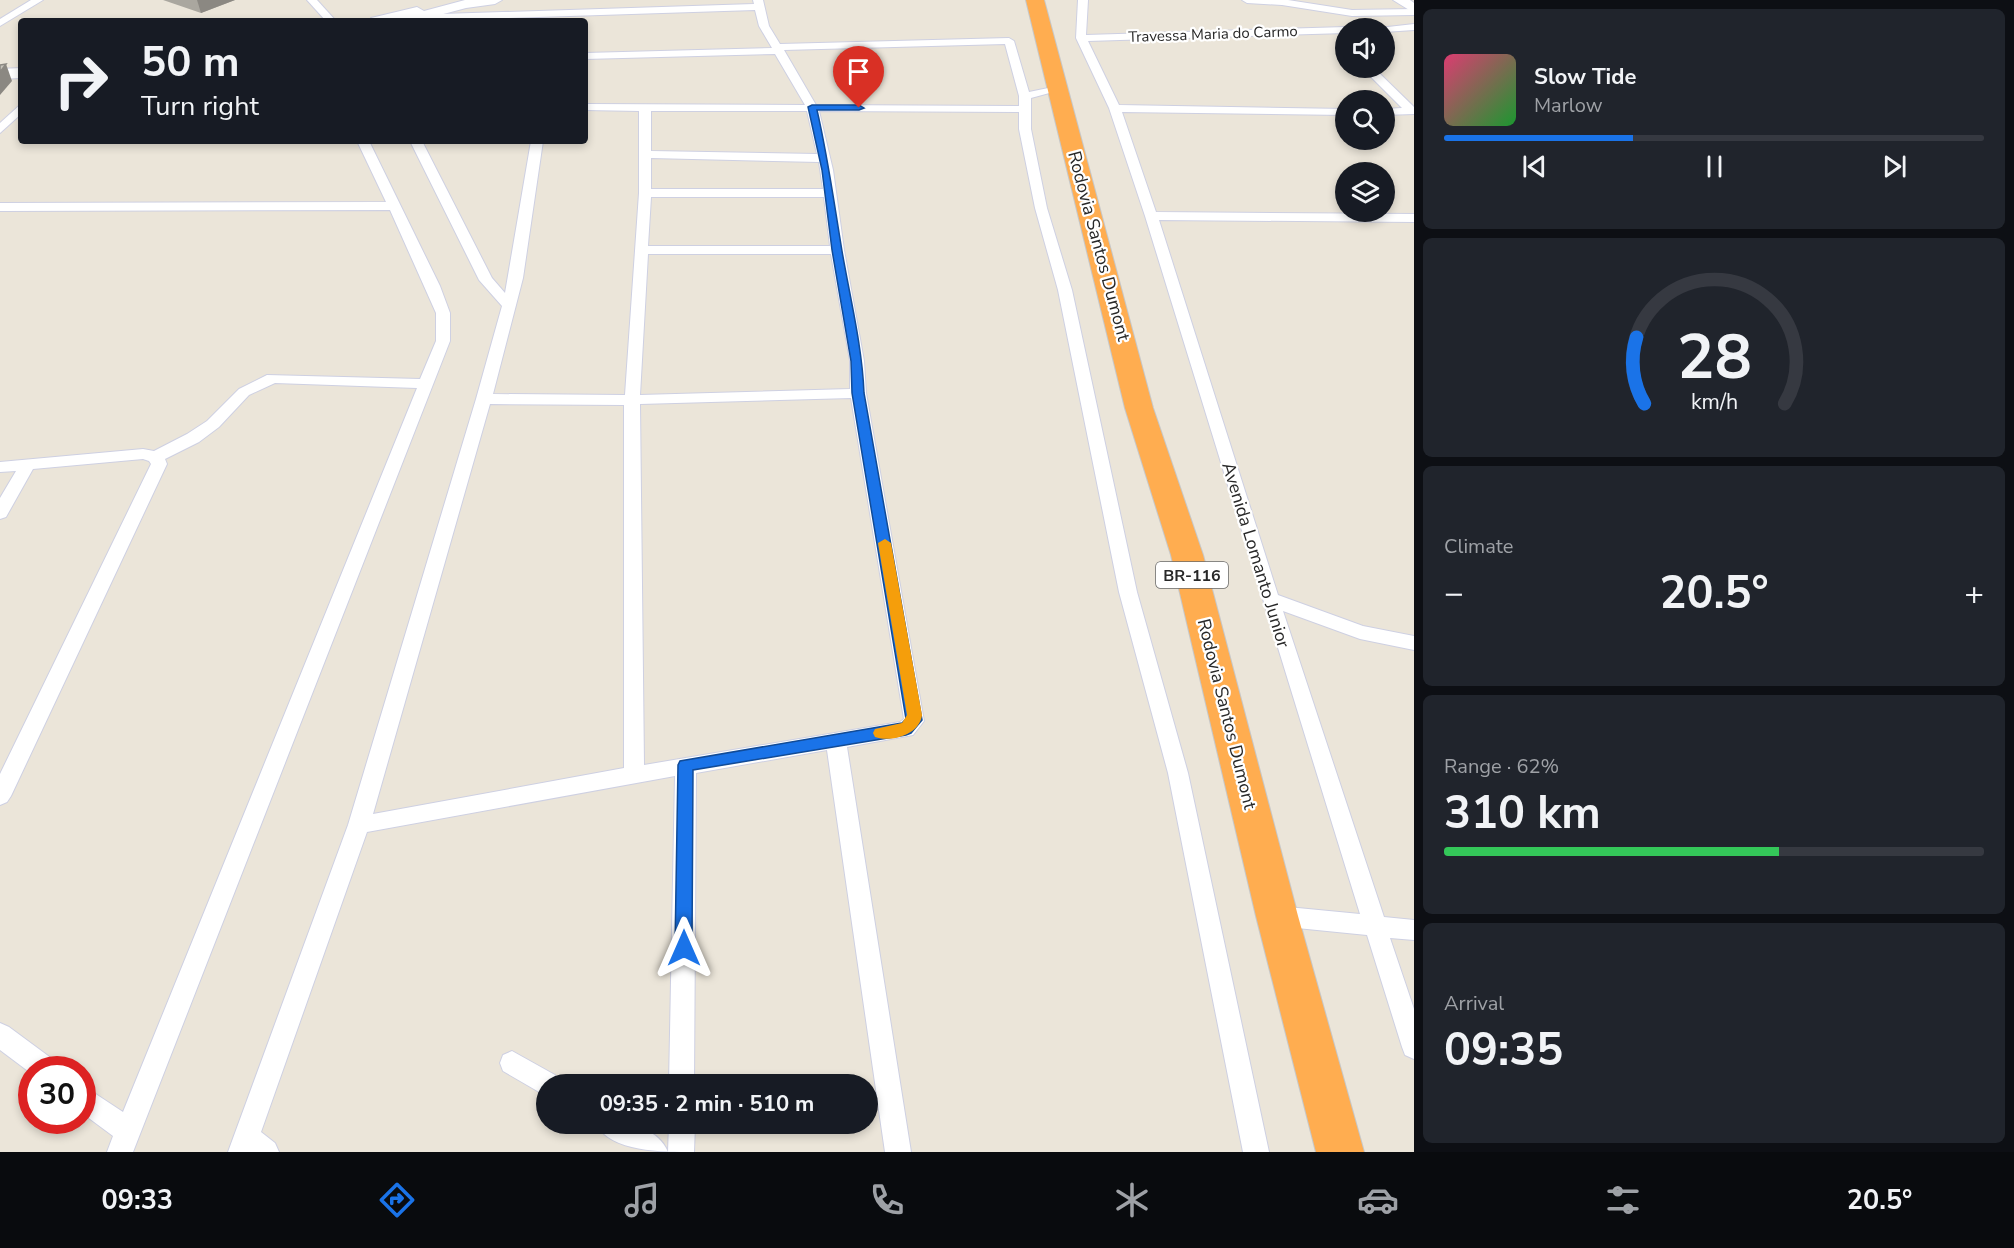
<!DOCTYPE html>
<meta charset="utf-8">
<style>
:root{--surface:#171b24;--page:#20242c;--text:#f1f3f6;--muted:#9ea1a6;--line:#363941;--accent:#1a73e8}
body{margin:0;font-family:"Nunito Sans",sans-serif;background:var(--page);color:var(--text);height:100vh;display:flex;flex-direction:column;font-size:22px;white-space:nowrap}
*{box-sizing:border-box;margin:0}
p{font-size:20px;color:var(--muted)}
.icon{flex:none;width:33px;height:33px;fill:none;stroke:currentColor;stroke-width:2;stroke-linecap:round;stroke-linejoin:round}
.map{position:relative;flex:1;overflow:hidden}
.details{display:flex;flex-direction:column;gap:9px;padding:9px;background:#0d0f14;width:600px}
.details>*{flex:none}
.guide{position:absolute;left:18px;top:18px;width:570px;height:126px;border-radius:6px;box-shadow:0 3px 9px #0003;background:#171b24;color:var(--text);overflow:hidden}
.controls{position:absolute;left:1335px;top:18px;display:grid;gap:12px}
.controls a{display:grid;place-items:center;width:60px;height:60px;border-radius:50%;background:var(--surface);box-shadow:0 3px 9px #0003;font-size:30px}
.speed{position:absolute;left:18px;top:1056px;display:flex;gap:12px;font-size:30px;font-weight:700;text-align:center}
.speed>*{display:grid;place-content:center;width:78px;height:78px;border-radius:50%;background:var(--surface);box-shadow:0 3px 9px #0003;line-height:1}
.speed .limit{border:9px solid #d22;background:#fff;color:#111}
.pin{position:absolute;display:grid;place-items:center;width:51px;height:51px;color:#fff;margin:-62px -26px;border-radius:50% 50% 50% 0;rotate:-45deg;box-shadow:0 0 6px #0007}
.pin .icon{rotate:45deg}
.me{position:absolute;width:66px;margin:-33px;rotate:0deg;stroke-linejoin:round;filter:drop-shadow(0 0 4px #0008)}
.turn{display:flex;align-items:center;gap:21px;height:126px;padding:0 24px;font-size:27px}
.turn .icon{width:78px;height:78px;stroke-width:2.5}
.turn b{display:block;font-size:42px;line-height:51px}
.big{font-size:45px;font-weight:700;line-height:1.1}
.details .tile{flex:1;display:flex;flex-direction:column;justify-content:center;gap:9px;min-width:0;padding:0 21px;border-radius:9px;background:var(--page)}
.details .dial{align-items:center;gap:0}
.dial svg{height:156px;overflow:visible;fill:none;stroke:var(--line);stroke-width:7;stroke-linecap:round;text-anchor:middle}
.dial text{fill:var(--text);stroke:none}
.song{display:flex;align-items:center;gap:18px}
.cover{width:72px;height:72px;border-radius:9px;background:linear-gradient(135deg,hsl(340 70% 55%),hsl(130 70% 35%))}
.played{height:6px;border-radius:3px;background:linear-gradient(90deg,var(--accent) 35%,var(--line) 35%)}
.keys{display:flex;justify-content:space-around;direction:ltr}
.heat{display:flex;justify-content:space-between;align-items:center;font-size:33px;direction:ltr}
.charge{height:9px;border-radius:4px;background:linear-gradient(90deg,#34c759 62%,var(--line) 0)}
.trip{position:absolute;left:536px;top:1074px;width:342px;height:60px;border-radius:30px;background:var(--surface);box-shadow:0 3px 9px #0003;font-weight:700;line-height:60px;text-align:center}
.tabs{display:flex;height:96px;justify-content:space-around;align-items:center;background:#090b0e;color:var(--muted)}
.tabs .icon{width:42px;height:42px}
.tabs .current{color:var(--accent)}
.tabs b{font-size:27px;color:var(--text)}
main{display:flex;flex:1;min-height:0}
.map>svg:first-child{display:block}
</style>
<main>
<div class="map">
<svg width="1414" height="1152" viewBox="0 0 1414 1152">
<rect width="100%" height="100%" fill="#ebe5d9"/>
<g fill="none" stroke-linecap="round" stroke-linejoin="round">
<g stroke="#ced0e2" stroke-width="2">
<g id="street">
<path d="M31,0H43L0,26V19Z"/>
<path d="M307,0H317L336,21H326Z"/>
<path d="M753,0H763L769,26L780,44L1009,38L1014,41L1029,92L1058,86L1064,89L1031,98V129L1047,208L1072,290L1137,592L1188,773L1269,1152H1243L1168,773L1119,592L1058,290L1035,208L1019,129V112L819,111L833,170L844,250L864,361L866,393L924,721L913,735L847,747L911,1152H885L827,750L696,773L694,1084H669L675,776L367,832L261,1132L275,1143L279,1152H228L348,825L476,399L502,306L479,280L410,141H422L492,278L505,293L531,141H543L523,278L493,394L625,395L639,193V111L585,110V104L805,105L775,54L585,59V53L772,48L759,26L755,10L413,21L407,18L412,15L754,4ZM1005,44L1019,96V106L816,105L784,50ZM651,111H807L817,154L651,151ZM651,158L819,162L823,189H651ZM651,197H824L830,246H648ZM648,254H831L850,361V389L640,395ZM851,398L904,719L900,722L644,765L640,404ZM490,404L624,405V768L373,814Z"/>
<path d="M1078,0H1088L1086,35L1346,27L1350,28H1346V33L1088,41L1119,105L1346,109V115L1122,112L1156,212L1414,214V222L1159,220L1278,595L1363,626L1414,636V650L1360,639L1283,611L1384,917L1414,920V940L1390,938L1414,1009V1059L1405,1055L1402,1047L1367,935L1277,926L1269,923L1266,916L1269,909L1277,906L1360,914L1145,216L1109,108L1076,38Z"/>
<path d="M1242,0H1288L1352,10L1414,9V15L1352,16L1282,5L1247,3Z"/>
<path d="M1414,24V30L1384,32V28H1379Z"/>
<path d="M1366,68H1374L1414,107V114L1384,115V109L1402,108L1366,72Z"/>
<path d="M21,104V114L0,133V123Z"/>
<path d="M357,141H369L440,286L450,313V341L133,1152H107L113,1136L82,1113V1085L123,1112L417,388L275,383L249,395L219,427L199,442L165,459L167,464L11,796L7,802L0,805V774L151,464L149,461L143,459L33,469L6,517L0,519V498L16,471L0,472V462L143,449L154,451L187,434L207,421L239,389L267,375L420,379L436,341V313L390,210L0,211V203L386,202Z"/>
<path d="M0,1023L9,1027L55,1061L58,1070H32V1074L0,1050Z"/>
<path d="M512,1051L555,1075L558,1084H546V1096L503,1071L500,1063L503,1055Z"/>
<path d="M596,1124C621,1121 657,1125 668,1152L669,1124H695L694,1152C662,1152 611,1152 596,1124Z"/>
</g>
</g>
<g stroke="#ced0e2" stroke-width="2">
<g id="secondary">
<path d="M465,0H502L495,4L466,8L417,21H369L371,18L417,7L424,11Z"/>
<path d="M1393,0H1410L1414,3V13Z"/>
<path d="M21,68V78L0,79V69Z"/>
</g>
</g>
<g stroke="#c7c7c7" stroke-width="2">
<path id="highway" d="M1026,0H1044L1153,408L1203,555L1298,916L1364,1152H1316L1256,916L1171,555L1125,408Z"/>
</g>
<use href="#street" fill="#fff" fill-rule="evenodd"/>
<use href="#secondary" fill="#fff" fill-rule="evenodd"/>
<use href="#highway" fill="#ffad50" fill-rule="evenodd"/>
</g>
<path fill="#aaa79f" d="M163,0H235L201,13Z"/>
<g fill="#8b8882">
<path d="M197,0H235L201,13Z"/>
<path d="M6,64L12,81L0,95V72Z"/>
</g>
<path fill="#c6c2b9" stroke="#8b8882" stroke-width="1.5" d="M6,64L0,72V65Z"/>
<path fill="#1a73e8" stroke="#114b97" stroke-width="1.5" d="M812,105H859L864,108L859,110H817C828,158 834,203 842,251C850,298 862,345 864,393L922,720L911,733L906,735L693,770L692,948L690,953L684,955L677,953L675,948L678,765L680,761L902,723L906,719L852,393L851,361L832,250L822,170L808,107Z"/>
<path fill="#f59e0b" d="M885,539L891,543L922,715C920,734 892,743 875,737L873,733L875,729L902,723L907,715L878,543Z"/>
<g text-anchor="middle" stroke-width="4.5" stroke-linejoin="round" paint-order="stroke">
<g font-size="15" fill="#282828" stroke="#fff">
<text transform="translate(1213 34) rotate(-2)" y="5">Travessa Maria do Carmo</text>
</g>
<rect fill="#fff" stroke="#686868" stroke-width="1.5" x="1156" y="562" width="72" height="26" rx="4.5"/>
<g font-size="16" font-weight="bold" fill="#282828">
<text x="1192" y="581">BR-116</text>
</g>
<g font-size="18" fill="#282828" stroke="#fff">
<text transform="translate(1099 246) rotate(75)" y="6">Rodovia Santos Dumont</text>
<text transform="translate(1256 555) rotate(73)" y="6">Avenida Lomanto Junior</text>
<text transform="translate(1227 714) rotate(76)" y="6">Rodovia Santos Dumont</text>
</g>
</g>
</svg>
<div class="controls">
<a><svg class="icon" aria-label="sound" viewBox="0 0 24 24"><path d="M4 9h4l5-4v14l-5-4H4zM17 9q2 3 0 6"/></svg></a>
<a><svg class="icon" aria-label="search" viewBox="0 0 24 24"><circle cx="10" cy="10" r="6"/><path d="M15 15l6 6"/></svg></a>
<a><svg class="icon" aria-label="layers" viewBox="0 0 24 24"><path d="M12 4l9 5-9 5-9-5zM3 14l9 5 9-5"/></svg></a>
</div>
<div class="speed"><div class="limit">30</div></div>
<div class="pin" style="left:859px;top:108px;background:#d93025"><svg class="icon" aria-label="arrive" viewBox="0 0 24 24"><path d="M6 21V4h12l-3 4 3 4H6"/></svg></div>
<svg class="me" style="left:684px;top:948px" viewBox="-20 -20 40 40"><path d="M0-17L14 15 0 8-14 15z" fill="#1a73e8" stroke="#fff" stroke-width="4"/></svg>
<div class="trip">09:35 · 2 min · 510 m</div>
<div class="guide">
<div class="turn"><svg class="icon" aria-label="right" viewBox="0 0 24 24"><path d="M7 20v-9h11M14 6l5 5-5 5"/></svg><div><b>50 m</b>Turn right</div></div>
</div>
</div>
<section class="details">
<div class="tile">
<div class="song"><i class="cover"></i><div><b>Slow Tide</b><p>Marlow</p></div></div>
<div class="played"></div>
<div class="keys"><svg class="icon" aria-label="previous" viewBox="0 0 24 24"><path d="M18 5L8 12l10 7zM5 5v14"/></svg><svg class="icon" aria-label="pause" viewBox="0 0 24 24"><path d="M8 5v14M16 5v14"/></svg><svg class="icon" aria-label="next" viewBox="0 0 24 24"><path d="M6 5l10 7-10 7zM19 5v14"/></svg></div>
</div>
<div class="tile dial"><svg viewBox="0 0 100 80">
<path d="M14 69A42 42 0 1 1 86 69"/>
<path d="M14 69A42 42 0 0 1 10 35" stroke="#1a73e8"/>
<text x="50" y="56" font-size="32" font-weight="700">28</text>
<text x="50" y="72" font-size="11">km/h</text>
</svg></div>
<div class="tile"><p>Climate</p>
<div class="heat"><a>−</a><b class="big">20.5°</b><a>+</a></div>
</div>
<div class="tile"><p>Range · 62%</p><b class="big">310 km</b><div class="charge"></div></div>
<div class="tile"><p>Arrival</p><b class="big">09:35</b></div>
</section>
</main>
<nav class="tabs">
<b>09:33</b>
<svg class="icon current" aria-label="directions" viewBox="0 0 24 24"><path d="M12 3l9 9-9 9-9-9zM9 14v-3h6M13 9l2 2-2 2"/></svg>
<svg class="icon" aria-label="music" viewBox="0 0 24 24"><path d="M9 18V5l10-2v13"/><circle cx="6" cy="18" r="3"/><circle cx="16" cy="16" r="3"/></svg>
<svg class="icon" aria-label="phone" viewBox="0 0 24 24"><path d="M5 4h4l2 5-3 2q2 4 5 5l2-3 5 2v4C11 20 4 13 5 4z"/></svg>
<svg class="icon" aria-label="climate" viewBox="0 0 24 24"><path d="M12 3v18M4 7l16 10M4 17L20 7"/></svg>
<svg class="icon" aria-label="car" viewBox="0 0 24 24"><path d="M5 17H2v-5l4-1 3-4h7l3 4 3 1v5h-3M9 17h6M6 11h13"/><circle cx="7" cy="17" r="2"/><circle cx="17" cy="17" r="2"/></svg>
<svg class="icon" aria-label="filters" viewBox="0 0 24 24"><path d="M4 7h16M4 17h16"/><circle cx="9" cy="7" r="2"/><circle cx="15" cy="17" r="2"/></svg>
<b>20.5°</b>
</nav>
